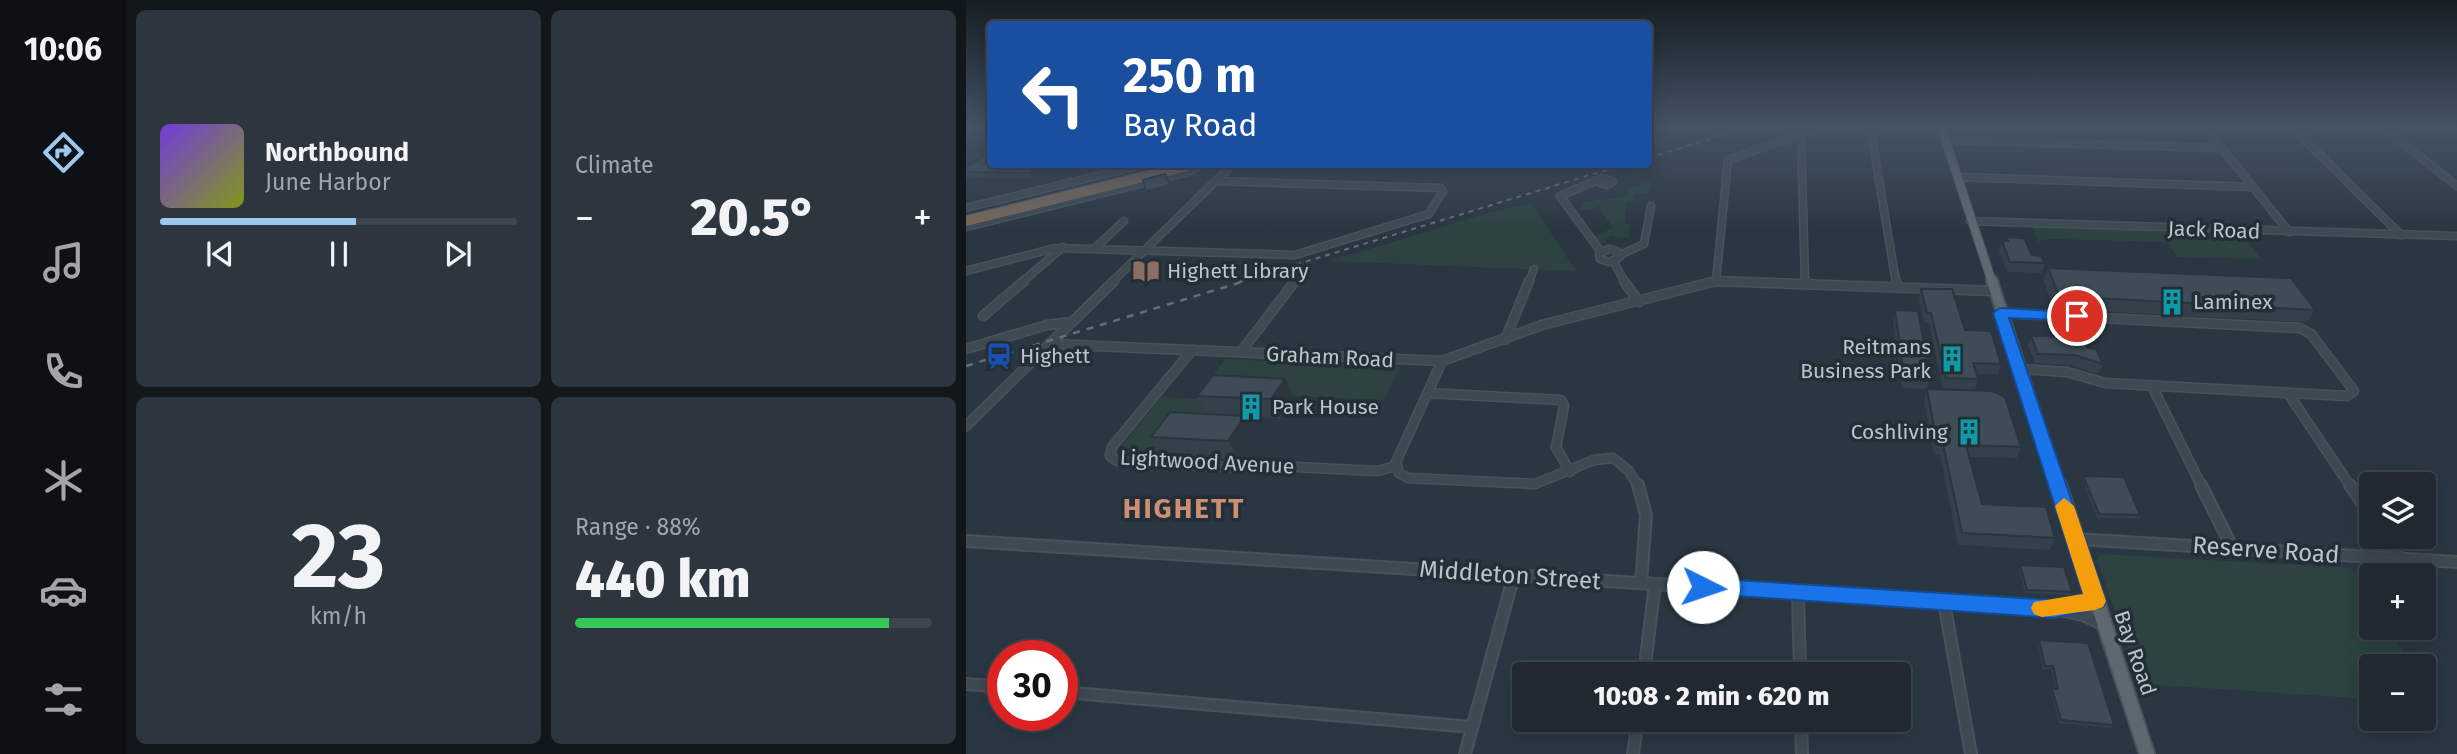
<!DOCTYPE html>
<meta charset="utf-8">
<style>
:root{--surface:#202932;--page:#2d353e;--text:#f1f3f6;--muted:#a2a6ac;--line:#3d454d;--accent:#9cc8ef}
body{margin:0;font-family:"Fira Sans",sans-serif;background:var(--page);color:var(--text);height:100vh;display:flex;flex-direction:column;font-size:26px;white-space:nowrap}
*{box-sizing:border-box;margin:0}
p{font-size:23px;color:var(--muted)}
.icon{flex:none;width:38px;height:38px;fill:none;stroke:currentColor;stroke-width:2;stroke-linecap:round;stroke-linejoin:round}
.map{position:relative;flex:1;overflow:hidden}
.sheet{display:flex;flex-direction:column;gap:10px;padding:10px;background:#12171c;width:840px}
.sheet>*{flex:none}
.hud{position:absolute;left:21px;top:21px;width:665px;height:147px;border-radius:7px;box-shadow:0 4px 18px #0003,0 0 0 2px var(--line);background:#1a4fa0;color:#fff;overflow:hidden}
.fabs{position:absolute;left:1393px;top:472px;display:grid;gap:14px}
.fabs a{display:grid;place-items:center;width:77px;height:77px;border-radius:7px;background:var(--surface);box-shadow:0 4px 18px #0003,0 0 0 2px var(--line);font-size:35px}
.speed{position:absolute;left:21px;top:640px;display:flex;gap:14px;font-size:35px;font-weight:700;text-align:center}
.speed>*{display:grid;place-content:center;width:91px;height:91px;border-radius:50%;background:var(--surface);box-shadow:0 4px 18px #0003,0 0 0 2px var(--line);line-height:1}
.speed .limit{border:10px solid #d22;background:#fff;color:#111}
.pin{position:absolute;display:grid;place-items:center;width:60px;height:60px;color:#fff;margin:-30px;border:4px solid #fff;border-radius:50%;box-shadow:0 2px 7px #0007}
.me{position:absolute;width:77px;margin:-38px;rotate:94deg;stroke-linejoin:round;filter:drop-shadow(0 0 5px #0008)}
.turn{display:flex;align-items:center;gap:24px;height:147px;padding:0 21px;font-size:32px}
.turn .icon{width:91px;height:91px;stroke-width:2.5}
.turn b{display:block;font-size:49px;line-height:60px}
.big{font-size:52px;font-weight:800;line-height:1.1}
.sheet .tile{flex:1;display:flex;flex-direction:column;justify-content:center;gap:10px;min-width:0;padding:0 24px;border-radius:10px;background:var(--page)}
.sheet .dial{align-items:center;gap:0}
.dial b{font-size:91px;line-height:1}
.song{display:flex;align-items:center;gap:21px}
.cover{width:84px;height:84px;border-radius:10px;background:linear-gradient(135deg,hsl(260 70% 55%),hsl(70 70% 35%))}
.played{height:7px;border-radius:4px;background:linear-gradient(90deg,var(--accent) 55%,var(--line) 55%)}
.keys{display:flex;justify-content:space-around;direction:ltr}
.heat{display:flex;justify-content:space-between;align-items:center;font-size:38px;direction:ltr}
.charge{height:10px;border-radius:5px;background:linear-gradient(90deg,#34c759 88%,var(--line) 0)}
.sheet .tiles{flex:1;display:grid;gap:10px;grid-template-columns:repeat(2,1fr)}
.trip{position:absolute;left:546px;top:662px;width:399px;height:70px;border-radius:7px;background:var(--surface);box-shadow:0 4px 18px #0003,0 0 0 2px var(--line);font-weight:800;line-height:70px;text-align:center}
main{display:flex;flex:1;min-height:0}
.menu{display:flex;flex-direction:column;width:126px;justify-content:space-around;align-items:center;background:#0d1014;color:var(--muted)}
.menu .icon{width:49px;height:49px}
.menu .current{color:var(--accent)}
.menu b{font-size:32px;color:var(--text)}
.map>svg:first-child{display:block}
</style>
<main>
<nav class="menu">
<b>10:06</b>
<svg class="icon current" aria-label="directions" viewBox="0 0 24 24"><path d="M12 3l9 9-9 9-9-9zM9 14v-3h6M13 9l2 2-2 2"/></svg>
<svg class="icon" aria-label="music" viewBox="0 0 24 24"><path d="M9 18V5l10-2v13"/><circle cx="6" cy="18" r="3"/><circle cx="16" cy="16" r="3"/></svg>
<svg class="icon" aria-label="phone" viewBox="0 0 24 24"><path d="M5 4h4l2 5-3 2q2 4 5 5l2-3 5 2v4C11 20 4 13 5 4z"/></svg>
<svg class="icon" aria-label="climate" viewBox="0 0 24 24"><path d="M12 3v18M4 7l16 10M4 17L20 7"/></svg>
<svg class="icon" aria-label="car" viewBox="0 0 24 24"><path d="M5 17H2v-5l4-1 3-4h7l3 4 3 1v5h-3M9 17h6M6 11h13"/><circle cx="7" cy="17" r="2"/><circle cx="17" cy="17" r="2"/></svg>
<svg class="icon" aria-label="filters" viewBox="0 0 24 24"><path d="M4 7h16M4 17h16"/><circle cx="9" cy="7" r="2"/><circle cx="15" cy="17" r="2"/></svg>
</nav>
<section class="sheet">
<div class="tiles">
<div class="tile">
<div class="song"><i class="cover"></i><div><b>Northbound</b><p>June Harbor</p></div></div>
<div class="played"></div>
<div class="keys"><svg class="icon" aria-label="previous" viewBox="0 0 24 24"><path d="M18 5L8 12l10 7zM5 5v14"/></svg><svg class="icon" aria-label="pause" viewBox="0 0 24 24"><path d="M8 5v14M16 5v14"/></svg><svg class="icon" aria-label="next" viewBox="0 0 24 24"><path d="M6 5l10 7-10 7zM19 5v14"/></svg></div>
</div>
<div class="tile"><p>Climate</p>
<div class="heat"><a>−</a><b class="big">20.5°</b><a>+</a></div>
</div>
<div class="tile dial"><b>23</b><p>km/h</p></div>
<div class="tile"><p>Range · 88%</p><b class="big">440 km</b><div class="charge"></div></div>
</div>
</section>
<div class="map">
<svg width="1491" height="754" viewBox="0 0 1491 754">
<rect width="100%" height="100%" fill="#2a3742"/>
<g fill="#2c4342">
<path d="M686,181L682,193L668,195L667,202L659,204V224H664L662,238L645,236L637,243H631L627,237L647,228L633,207L616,211L615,203C631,198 651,201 663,194L661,188Z"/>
<path d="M565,203L610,271L364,261L522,213Z"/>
<path d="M1065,226L1277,235L1295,259L1211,257L1201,242L1087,239L1074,240L1073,244Z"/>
<path d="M259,359L435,367L417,400L256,393L229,429H216L195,456L156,451L157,444L195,397L229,399Z"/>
<path d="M1135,554L1385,568L1405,601V628H1422L1446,667H1405V699L1175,684L1131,560Z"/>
</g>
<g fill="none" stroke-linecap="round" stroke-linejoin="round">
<g stroke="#48525b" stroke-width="9">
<g id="minor-far2">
<path d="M904,126L930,282"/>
<path d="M1238,126L1323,232"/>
<path d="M1325,126L1435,235"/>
<path d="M1415,126L1491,186"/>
<path d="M1417,127L1491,129"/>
<path d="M835,133L839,282"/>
<path d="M979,140L1256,148"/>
<path d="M991,177L1288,187"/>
<path d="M632,182L641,185L647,181L636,178L594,196L635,252"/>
<path d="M0,208L180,164"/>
<path d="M1004,221L1491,236"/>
<path d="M0,227L222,172L238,164"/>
<path d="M128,249L158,221"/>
<path d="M643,249L651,251L654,257L643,262L634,259L633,254Z"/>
<path d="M654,255L678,244L685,206"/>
<path d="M647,261L659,282"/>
<path d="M0,271L89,248L329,255L463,214L477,191L475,188L250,181"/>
<path d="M750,281L762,160L858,126"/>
<path d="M56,282L97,247"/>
<path d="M146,282L267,164"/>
<path d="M328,282L335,273"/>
<path d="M563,282L568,269"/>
<path d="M745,282H786"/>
</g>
</g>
<g stroke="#48525b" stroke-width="11">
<g id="minor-far1">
<path d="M658,281L673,302"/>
<path d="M839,281V284"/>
<path d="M930,281L931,287"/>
<path d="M1034,313L1334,328L1345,334L1388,391L1380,396L1139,383L1101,372L1053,369"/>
<path d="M17,316L58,281"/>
<path d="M539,340L563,281"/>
<path d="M84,344L476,361L576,325L750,281L1027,291"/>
<path d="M0,349L81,325L106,322"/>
<path d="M226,350L146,447L144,456L151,461L277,468L289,465L411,471L430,466"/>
<path d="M275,352L329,281"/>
<path d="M476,361L430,462L433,473L442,478L569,484L628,460L647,458L662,470L673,487"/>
<path d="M1186,386L1236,487"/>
<path d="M462,393L595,400L598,406L590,447L604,472"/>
<path d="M1322,393L1385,487"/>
<path d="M0,426L148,281"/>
</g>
</g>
<g stroke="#48525b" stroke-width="14">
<g id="minor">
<path d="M672,485L680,515L675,583"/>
<path d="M1235,485L1266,547"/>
<path d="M1384,485L1405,516"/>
<path d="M1420,537L1434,558"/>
<path d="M1109,539L1491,562"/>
<path d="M0,541L1088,609L1117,615L1137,624"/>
<path d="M832,593L834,674"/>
<path d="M978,602L1005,754"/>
<path d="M1098,607L1130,601"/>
<path d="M678,674L689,584"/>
<path d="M0,684L37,687"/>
<path d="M96,692L506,727"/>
<path d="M835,719L836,754"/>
<path d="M499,754L548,575"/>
<path d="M667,754L672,719"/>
</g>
</g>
<g stroke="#48525b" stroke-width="10">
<path id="major-far2" d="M975,126L1026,282"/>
</g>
<g stroke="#48525b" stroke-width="14">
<path id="major-far1" d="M1026,281L1093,487"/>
</g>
<g stroke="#48525b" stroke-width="18">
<path id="major" d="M1093,485L1181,754"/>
</g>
<g stroke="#49545c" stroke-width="12">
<path id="highway" d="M0,221L229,164"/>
</g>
<use href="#minor-far2" stroke="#3e4952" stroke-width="6"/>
<use href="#minor-far1" stroke="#3e4952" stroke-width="8"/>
<use href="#minor" stroke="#3e4952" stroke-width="10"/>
<use href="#major-far2" stroke="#5d6871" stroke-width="8"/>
<use href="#major-far1" stroke="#5d6871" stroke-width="10"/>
<use href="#major" stroke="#5d6871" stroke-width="14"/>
<use href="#highway" stroke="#77695c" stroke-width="10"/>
<g stroke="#616e78" stroke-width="2" stroke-dasharray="5 5" stroke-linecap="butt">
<path d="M682,158L786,126"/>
<path d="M273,282L660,164"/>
</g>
<path stroke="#616e78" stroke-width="2.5" stroke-dasharray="7 7" stroke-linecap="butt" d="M0,366L279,281"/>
</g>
<g fill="#34414b">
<path d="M86,164L67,178H0V168Z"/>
<path d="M1040,237L1079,263L1076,273L1041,272L1033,250L1036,241H1039Z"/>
<path d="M1082,268L1349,310L1341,322L1088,309L1078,281Z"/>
<path d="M955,289L1035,364L1032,374H1010L1012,379L1009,389L977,388L963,323H958L953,298Z"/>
<path d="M929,310L964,376L961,389L936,388L927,323Z"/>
<path d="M1065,336L1122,348L1137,364L1132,374L1105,365L1069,363L1062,345Z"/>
<path d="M319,379L328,398L315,419L280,417L290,435L273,460L197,456L185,437L242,414L231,396Z"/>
<path d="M961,389L1055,447L1051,458L1003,457L1016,504L1089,538L1084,550L992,545L974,455H968L958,401Z"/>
<path d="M1117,476L1174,515L1173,519L1131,518L1116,479Z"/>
<path d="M1054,565L1106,592L1104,595L1059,593L1053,568Z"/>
<path d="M1073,640L1148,725L1146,728L1093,723L1085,692L1086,689H1090L1085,669H1077L1072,644Z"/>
</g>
<g fill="#2b353d">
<path d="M75,164H86L67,178L63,173Z"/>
<path d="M199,174L208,193L185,199L180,191Z"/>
<path d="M319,379L328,398L315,419L305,399Z"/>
<path d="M279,416L290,435L273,460L262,441Z"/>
</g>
<g fill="#3d4c57" stroke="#2b353d" stroke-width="2">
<path d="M24,152V164H75L63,173L0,172V168Z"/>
<path d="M199,174L204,185L180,191L177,180Z"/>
<path d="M1040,237L1058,238L1066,255L1075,256L1079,263L1044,262L1036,241H1042Z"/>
<path d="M1082,268L1325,278L1349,310L1093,296Z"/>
<path d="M955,289H986L999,330L1025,331L1035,364L1007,363L1012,379L980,378L965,313H961Z"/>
<path d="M929,310L952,311L964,376L938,375Z"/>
<path d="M1065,336L1118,337L1122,348L1130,349L1137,364L1108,355L1072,354Z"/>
<path d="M247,375L319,379L305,399L231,396Z"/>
<path d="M961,389L1026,391L1039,397L1055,447L1000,445L1016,504L1080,507L1089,538L996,533L977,444H971Z"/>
<path d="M204,412L279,416L262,441L185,437Z"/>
<path d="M1117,476L1158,477L1174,515L1133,514Z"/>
<path d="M1054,565L1098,567L1106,592L1061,590Z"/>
<path d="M1073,640L1122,643L1148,725L1095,720L1086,689H1092L1087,666H1079Z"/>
</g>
<linearGradient id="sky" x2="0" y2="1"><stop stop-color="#171e24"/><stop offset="0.55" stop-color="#445365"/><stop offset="1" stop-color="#445365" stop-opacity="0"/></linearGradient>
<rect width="1491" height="231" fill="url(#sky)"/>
<path fill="#1a73e8" stroke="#114b97" stroke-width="2" d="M1034,308L1111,312L1119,316L1111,321L1043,318L1140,601L1137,607L1088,618L729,593L726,587L729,581L737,578L1088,600L1117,594L1027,313Z"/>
<path fill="#f59e0b" d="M1098,498L1108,506L1140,601L1137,607L1129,610L1076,617L1068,614L1065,608L1068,602L1117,594L1089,506Z"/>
<defs>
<g id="library-bare" transform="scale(2.1)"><path d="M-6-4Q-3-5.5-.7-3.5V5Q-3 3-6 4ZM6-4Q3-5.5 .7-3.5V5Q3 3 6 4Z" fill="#8d6e63" stroke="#232e37" stroke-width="2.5" paint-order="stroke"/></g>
<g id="building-bare" transform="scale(2.1)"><path d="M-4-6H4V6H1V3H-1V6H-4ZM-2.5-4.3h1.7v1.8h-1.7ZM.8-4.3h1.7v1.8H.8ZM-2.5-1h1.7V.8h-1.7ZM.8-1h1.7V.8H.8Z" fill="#0f9aa8" stroke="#232e37" stroke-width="2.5" paint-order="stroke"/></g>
<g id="station-bare" transform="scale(2.1)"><path d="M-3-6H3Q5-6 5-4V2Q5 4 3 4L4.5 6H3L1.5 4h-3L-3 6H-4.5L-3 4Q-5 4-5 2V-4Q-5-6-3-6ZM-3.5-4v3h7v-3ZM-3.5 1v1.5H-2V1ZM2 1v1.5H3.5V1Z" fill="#1a4fb4" stroke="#232e37" stroke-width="2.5" paint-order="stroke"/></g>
</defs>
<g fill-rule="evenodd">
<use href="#library-bare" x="180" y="271"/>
<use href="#building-bare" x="1206" y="302"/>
<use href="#station-bare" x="33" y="356"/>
<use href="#building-bare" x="986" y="359"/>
<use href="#building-bare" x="285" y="407"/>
<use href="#building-bare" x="1003" y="432"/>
</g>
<g text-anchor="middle" stroke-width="7" stroke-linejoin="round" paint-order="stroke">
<g font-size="21" fill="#bbc4cb" stroke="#232e37">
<text transform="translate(1248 230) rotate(2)" y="7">Jack Road</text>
<text transform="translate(364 357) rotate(3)" y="7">Graham Road</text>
<text transform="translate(241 462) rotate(3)" y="7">Lightwood Avenue</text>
<text transform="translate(1169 653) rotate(71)" y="7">Bay Road</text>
</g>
<g font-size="21" fill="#bbc4cb" stroke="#232e37" text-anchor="start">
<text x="201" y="278">Highett Library</text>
<text x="1227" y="309">Laminex</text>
<text x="965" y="354" text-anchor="end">Reitmans<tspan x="965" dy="24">Business Park</tspan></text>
<text x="54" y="363">Highett</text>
<text x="306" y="414">Park House</text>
<text x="982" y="439" text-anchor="end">Coshliving</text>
</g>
<g font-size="24" fill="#bbc4cb" stroke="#232e37">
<text transform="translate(1300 550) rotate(4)" y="8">Reserve Road</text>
<text transform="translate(544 575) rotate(4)" y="8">Middleton Street</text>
</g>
<g font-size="28" font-weight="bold" letter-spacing="2" fill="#cd8f74" stroke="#232e37">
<text x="218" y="518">HIGHETT</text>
</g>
</g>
</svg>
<div class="fabs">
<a><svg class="icon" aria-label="layers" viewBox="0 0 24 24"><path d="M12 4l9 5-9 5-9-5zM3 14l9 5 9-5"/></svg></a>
<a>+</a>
<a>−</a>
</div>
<div class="speed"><div class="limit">30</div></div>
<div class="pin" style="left:1111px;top:316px;background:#d93025"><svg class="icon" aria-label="arrive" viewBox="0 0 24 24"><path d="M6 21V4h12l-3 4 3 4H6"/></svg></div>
<svg class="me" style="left:737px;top:587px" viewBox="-20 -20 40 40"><circle r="19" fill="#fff"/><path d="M0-13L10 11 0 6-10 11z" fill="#1a73e8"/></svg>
<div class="trip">10:08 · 2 min · 620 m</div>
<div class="hud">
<div class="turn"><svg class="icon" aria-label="left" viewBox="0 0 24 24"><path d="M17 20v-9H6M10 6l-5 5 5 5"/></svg><div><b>250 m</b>Bay Road</div></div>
</div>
</div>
</main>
